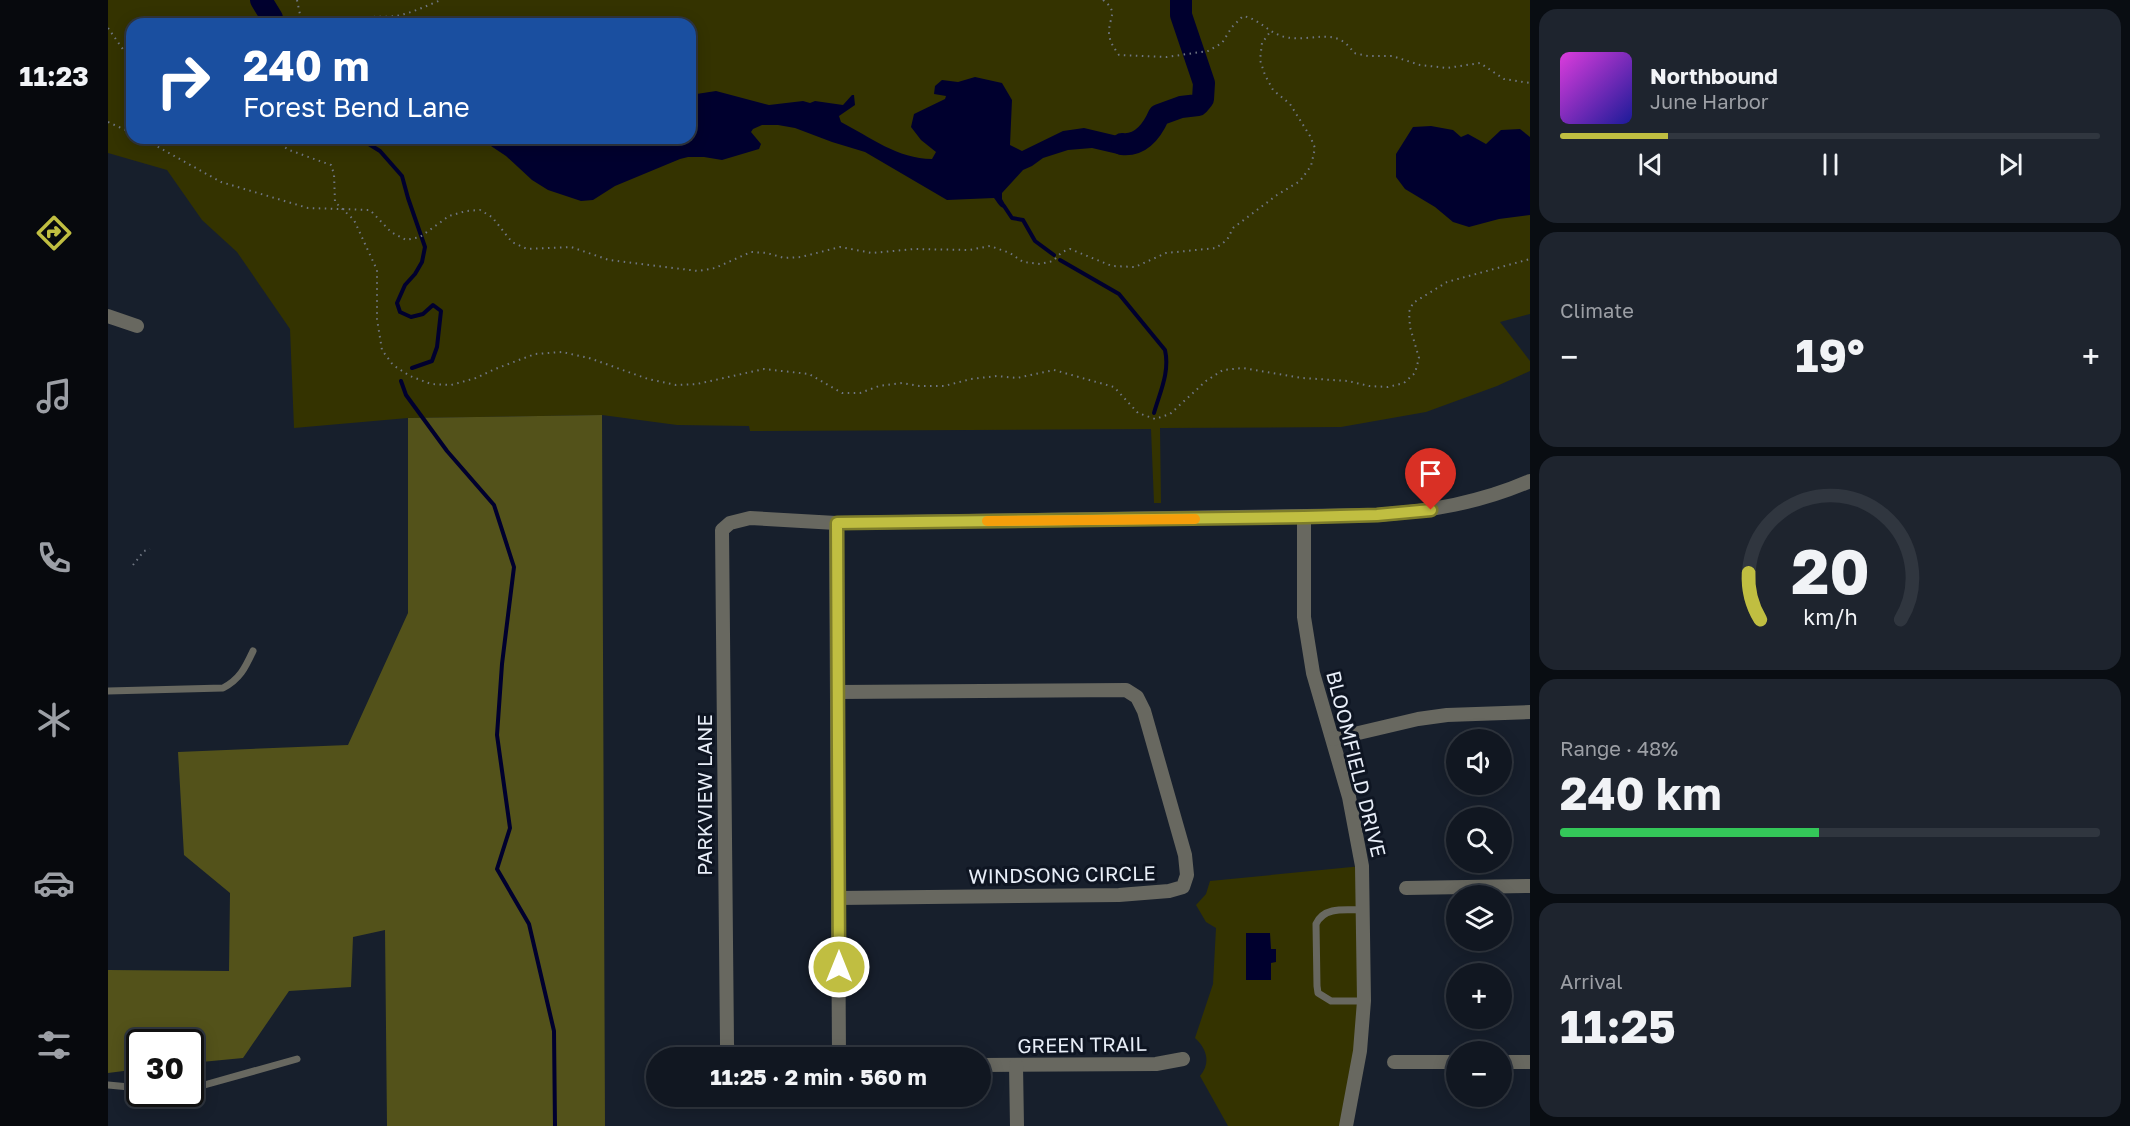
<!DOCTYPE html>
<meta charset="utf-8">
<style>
:root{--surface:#111721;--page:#1e242e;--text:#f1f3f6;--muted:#9c9fa5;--line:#30363f;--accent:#c0be41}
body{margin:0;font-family:"Golos Text",sans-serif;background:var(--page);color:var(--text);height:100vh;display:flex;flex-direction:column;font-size:22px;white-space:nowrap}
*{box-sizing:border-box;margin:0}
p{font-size:20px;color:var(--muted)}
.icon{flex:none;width:33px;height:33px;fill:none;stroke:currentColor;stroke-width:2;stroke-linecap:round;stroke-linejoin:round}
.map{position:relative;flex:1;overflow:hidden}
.side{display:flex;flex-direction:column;gap:9px;padding:9px;background:#090d12;width:600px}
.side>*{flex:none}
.hud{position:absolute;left:18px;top:18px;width:570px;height:126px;border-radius:18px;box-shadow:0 3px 15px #0003,0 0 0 2px var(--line);background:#1a4fa0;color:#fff;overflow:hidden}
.fabs{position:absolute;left:1338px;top:729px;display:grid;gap:12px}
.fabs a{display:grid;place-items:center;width:66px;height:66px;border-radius:50%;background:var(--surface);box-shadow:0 3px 15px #0003,0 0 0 2px var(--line);font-size:30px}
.speed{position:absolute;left:18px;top:1029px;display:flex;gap:12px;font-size:30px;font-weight:700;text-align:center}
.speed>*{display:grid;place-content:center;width:78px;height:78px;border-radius:50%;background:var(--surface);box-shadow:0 3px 15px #0003,0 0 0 2px var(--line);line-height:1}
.speed .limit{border:3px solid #111;border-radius:9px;background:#fff;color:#111}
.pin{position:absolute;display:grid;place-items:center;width:51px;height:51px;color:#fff;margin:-62px -26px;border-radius:50% 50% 50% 0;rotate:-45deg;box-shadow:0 0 6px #0007}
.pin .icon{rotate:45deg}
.me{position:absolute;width:66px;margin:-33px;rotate:0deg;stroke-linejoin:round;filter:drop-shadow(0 0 4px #0008)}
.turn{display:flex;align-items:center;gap:21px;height:126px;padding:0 18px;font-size:27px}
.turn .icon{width:78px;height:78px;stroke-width:2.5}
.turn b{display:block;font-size:42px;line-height:51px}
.big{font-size:45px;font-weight:700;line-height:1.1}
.side .widget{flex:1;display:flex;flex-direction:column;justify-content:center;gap:9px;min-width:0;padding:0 21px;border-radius:18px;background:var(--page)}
.side .dial{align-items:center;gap:0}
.dial svg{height:156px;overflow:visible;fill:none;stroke:var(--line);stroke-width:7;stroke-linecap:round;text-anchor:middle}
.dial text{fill:var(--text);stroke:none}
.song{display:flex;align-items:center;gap:18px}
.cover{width:72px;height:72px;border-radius:9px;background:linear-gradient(135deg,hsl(300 70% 55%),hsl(240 70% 35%))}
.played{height:6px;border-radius:3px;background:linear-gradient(90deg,var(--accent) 20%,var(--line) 20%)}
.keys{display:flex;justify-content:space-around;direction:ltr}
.heat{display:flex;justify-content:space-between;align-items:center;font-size:33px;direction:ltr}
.charge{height:9px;border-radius:4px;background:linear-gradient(90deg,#34c759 48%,var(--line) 0)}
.trip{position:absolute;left:538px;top:1047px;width:345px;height:60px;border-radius:30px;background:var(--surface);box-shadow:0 3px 15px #0003,0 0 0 2px var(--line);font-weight:700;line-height:60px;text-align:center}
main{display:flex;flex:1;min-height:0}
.menu{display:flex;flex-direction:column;width:108px;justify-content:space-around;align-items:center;background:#07090d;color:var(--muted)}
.menu .icon{width:42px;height:42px}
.menu .on{color:var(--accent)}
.menu b{font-size:27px;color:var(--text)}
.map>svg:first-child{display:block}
</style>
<main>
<nav class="menu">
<b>11:23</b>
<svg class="icon on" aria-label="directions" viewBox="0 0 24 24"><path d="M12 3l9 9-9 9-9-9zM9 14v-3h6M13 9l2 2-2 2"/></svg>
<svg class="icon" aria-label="music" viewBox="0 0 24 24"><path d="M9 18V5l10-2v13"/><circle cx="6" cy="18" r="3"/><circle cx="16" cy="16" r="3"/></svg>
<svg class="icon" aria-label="phone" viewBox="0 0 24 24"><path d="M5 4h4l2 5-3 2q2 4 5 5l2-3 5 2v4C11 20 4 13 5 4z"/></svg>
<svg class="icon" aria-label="climate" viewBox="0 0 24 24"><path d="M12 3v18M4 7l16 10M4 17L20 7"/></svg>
<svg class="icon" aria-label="car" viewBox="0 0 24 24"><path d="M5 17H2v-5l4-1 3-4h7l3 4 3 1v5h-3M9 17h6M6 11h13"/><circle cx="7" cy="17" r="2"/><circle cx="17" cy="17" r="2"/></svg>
<svg class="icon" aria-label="filters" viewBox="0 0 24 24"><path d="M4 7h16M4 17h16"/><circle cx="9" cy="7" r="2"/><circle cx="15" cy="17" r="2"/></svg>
</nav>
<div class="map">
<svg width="1422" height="1126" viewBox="0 0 1422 1126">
<rect width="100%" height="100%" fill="#171f2c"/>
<g fill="#343300" fill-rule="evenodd">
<path d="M0,0H1422V314L1392,322L1422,361V371L1389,386L1318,412L1233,427L1052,428L1053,503H1046L1043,429L642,431L641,426L569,425L494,415L300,418L186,428L182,329L129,252L94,220L59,170L0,153ZM24,24H582V138H24Z"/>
<path d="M1254,866L1257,943L1238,1126H1120L1092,1076C1103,1063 1099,1049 1087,1038L1105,984L1108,928L1098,922L1088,905L1098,894L1102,881Z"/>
</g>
<path fill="#53521a" d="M494,415L497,1126H279L277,930L245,937L243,987L181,991L135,1058L83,1063L82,1042H32L31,1069L0,1073V970L121,971L122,893L76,855L70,752L240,745L300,613V418Z"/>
<g fill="#00002e">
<path d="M867,77L894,83L904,100L902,145L914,151L955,131L976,128L1014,137L1030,132L1041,134L1042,144L1028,153L1014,155L984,148L960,150L935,158L924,166L915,170L894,193V199L899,208C892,209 890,203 886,198L839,200L757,152L724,142L687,128L670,125H654L645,129L643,132L653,144L651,149L614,160L596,157H580L572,159L507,186L485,200L473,201L440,190L424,180L398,156L383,146L364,138H582V95L608,91L661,105L695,101L702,103L707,101L735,105L744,95H746L747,105L731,116L733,122C762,137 790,159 824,159L828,152L813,140L803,127L806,114L837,99L838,96L826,94L827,86L834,80L850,82Z"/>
<path d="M1323,126L1345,130L1353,137L1360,134L1378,144L1393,130L1412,129L1422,137V215L1391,219L1361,227L1345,222L1327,207L1297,189L1288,177V154L1305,127Z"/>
<path d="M1138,933H1162L1163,949H1168V962L1163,963V980H1138Z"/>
</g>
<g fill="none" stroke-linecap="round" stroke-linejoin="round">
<g stroke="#00002e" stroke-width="4">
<path d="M251,138L272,151L294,176L300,198L317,247L314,262L307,274L297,285L289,303L292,312L303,317L315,314L325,305L333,311L329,347L324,361L304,368"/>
<path d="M896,206L904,218L915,220L927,241L946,255"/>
<path d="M952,260L1011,294L1057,350C1062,372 1052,392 1046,413"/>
<path d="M293,381L298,395L339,451L386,505L406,567L394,664L389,735L402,828L389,869L421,924L446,1031L447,1126"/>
</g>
<g stroke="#00002e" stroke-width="22">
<path d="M153,0L164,18L165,24"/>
<path d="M1014,144C1033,146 1044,131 1051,115L1073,107L1090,105L1095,99L1096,83L1073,15V0"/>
</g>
<g stroke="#6f7682" stroke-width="2" stroke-dasharray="1.5 4.5" stroke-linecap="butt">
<path d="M189,0L194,24"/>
<path d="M995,0C1011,12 1001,17 1001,32C1001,41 1006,48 1011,55L1059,57L1100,51L1114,43L1124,27L1135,16C1152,19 1160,33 1177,37C1204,43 1228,25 1246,53L1260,56H1284L1312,65L1339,68L1372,63L1396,79L1422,83"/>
<path d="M243,24C255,14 273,18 288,16C304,13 318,6 333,0"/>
<path d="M0,28L19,55L24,59"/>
<path d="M0,122L24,133"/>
<path d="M34,138L113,182L200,208L262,210L283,232L298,240L312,237L341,216L358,211L372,210L384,217L404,242L419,249L463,247L501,260L590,271L607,268L643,252L659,253L676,258L693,257L732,247L764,253L806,249L861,250L882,246L902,253L915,262L932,264L945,261L954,252L962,249L1004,266L1027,267L1058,253L1108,248L1119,240L1125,228L1169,195L1192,181L1203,166L1207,148L1202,136L1182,104L1165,90L1157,75L1152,60L1154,43L1162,32"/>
<path d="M162,138L181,150L223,165L226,174L227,202L246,220L269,270V319L274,350L285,365L302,376L323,384L343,385L368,378L387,369L427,354L454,352L481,358L540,379L568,385L589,384L656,369L701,374L734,393H752L771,386L794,383L811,386H836L863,379L889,376L909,378L946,370L1006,387L1030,413L1047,419L1062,414L1098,381L1115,370L1135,368L1194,378L1240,381L1261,386L1280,387L1296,383L1307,373L1311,358L1302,327L1301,312L1305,303L1339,282L1422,259"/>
<path d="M25,565L36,551L42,549"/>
</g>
<g stroke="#686860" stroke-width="7">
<path d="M0,691L115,688C132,679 137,668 145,651"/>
<path d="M1255,910C1238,910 1216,906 1208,924L1209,986L1210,993L1223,1001H1256"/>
<path d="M0,1085L32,1088"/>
<path d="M82,1089L189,1059"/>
</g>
<g stroke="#686860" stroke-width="14">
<path d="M0,316L29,326"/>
<path d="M1196,517V617L1205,673L1241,797L1254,866L1256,1001L1252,1051L1238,1126"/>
<path d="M728,523L731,1058"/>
<path d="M730,692L1018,690L1029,697L1036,711L1077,855L1079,875L1075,887L1061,891L1011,895L731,898"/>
<path d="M1225,739L1310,719L1339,715L1422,712"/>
<path d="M1298,888L1422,886"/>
<path d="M623,1058L620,1053L619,1044L614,530L622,523L642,518L728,523L1269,515C1322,511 1372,503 1422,481"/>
<path d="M1286,1062H1348"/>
<path d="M1394,1062H1422"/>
<path d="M873,1065L1048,1064L1075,1059"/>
<path d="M908,1065L909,1126"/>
</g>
</g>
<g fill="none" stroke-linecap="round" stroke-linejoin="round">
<g stroke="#7d7c2a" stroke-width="15">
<path id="route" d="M731,967L729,523L1196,517L1269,515L1323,510"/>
</g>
<use href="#route" stroke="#c0be41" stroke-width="10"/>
<path stroke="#f59e0b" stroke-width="10" d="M879,521L1087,519"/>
</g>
<g text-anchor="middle" stroke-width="6" stroke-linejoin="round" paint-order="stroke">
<g font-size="20" fill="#e8eef8" stroke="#0e1522">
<text transform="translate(1248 764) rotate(76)" y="7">BLOOMFIELD DRIVE</text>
<text transform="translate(597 795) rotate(-90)" y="7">PARKVIEW LANE</text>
<text transform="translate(954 875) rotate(-1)" y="7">WINDSONG CIRCLE</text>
<text transform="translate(974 1045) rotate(-1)" y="7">GREEN TRAIL</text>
</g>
</g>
</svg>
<div class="fabs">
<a><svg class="icon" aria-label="sound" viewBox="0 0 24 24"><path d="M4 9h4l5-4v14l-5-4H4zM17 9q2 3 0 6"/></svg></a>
<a><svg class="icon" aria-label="search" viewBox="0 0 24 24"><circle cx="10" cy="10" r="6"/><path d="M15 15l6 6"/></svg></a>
<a><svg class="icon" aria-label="layers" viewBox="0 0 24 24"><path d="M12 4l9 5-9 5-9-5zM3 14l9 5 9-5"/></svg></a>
<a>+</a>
<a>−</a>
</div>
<div class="speed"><div class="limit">30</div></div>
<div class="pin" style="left:1323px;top:510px;background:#d93025"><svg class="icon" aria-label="arrive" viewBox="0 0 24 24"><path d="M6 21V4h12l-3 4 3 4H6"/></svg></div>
<svg class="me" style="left:731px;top:967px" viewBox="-20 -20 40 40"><circle r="17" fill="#c0be41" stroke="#fff" stroke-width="3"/><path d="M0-11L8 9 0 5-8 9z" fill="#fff"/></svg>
<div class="trip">11:25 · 2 min · 560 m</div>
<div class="hud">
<div class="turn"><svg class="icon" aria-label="right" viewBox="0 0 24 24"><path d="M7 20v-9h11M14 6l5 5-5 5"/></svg><div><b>240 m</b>Forest Bend Lane</div></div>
</div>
</div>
<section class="side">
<div class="widget">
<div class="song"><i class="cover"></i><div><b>Northbound</b><p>June Harbor</p></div></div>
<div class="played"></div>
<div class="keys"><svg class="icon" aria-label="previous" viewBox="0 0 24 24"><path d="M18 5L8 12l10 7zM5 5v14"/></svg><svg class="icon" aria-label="pause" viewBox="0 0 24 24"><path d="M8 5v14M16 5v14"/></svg><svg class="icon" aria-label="next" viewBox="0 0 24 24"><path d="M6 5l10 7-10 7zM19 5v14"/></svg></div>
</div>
<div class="widget"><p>Climate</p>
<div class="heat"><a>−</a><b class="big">19°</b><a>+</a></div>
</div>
<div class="widget dial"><svg viewBox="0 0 100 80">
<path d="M14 69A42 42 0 1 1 86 69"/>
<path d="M14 69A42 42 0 0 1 8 45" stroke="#c0be41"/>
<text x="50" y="56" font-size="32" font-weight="700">20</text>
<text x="50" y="72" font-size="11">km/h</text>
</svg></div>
<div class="widget"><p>Range · 48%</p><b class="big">240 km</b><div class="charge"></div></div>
<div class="widget"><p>Arrival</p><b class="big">11:25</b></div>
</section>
</main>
